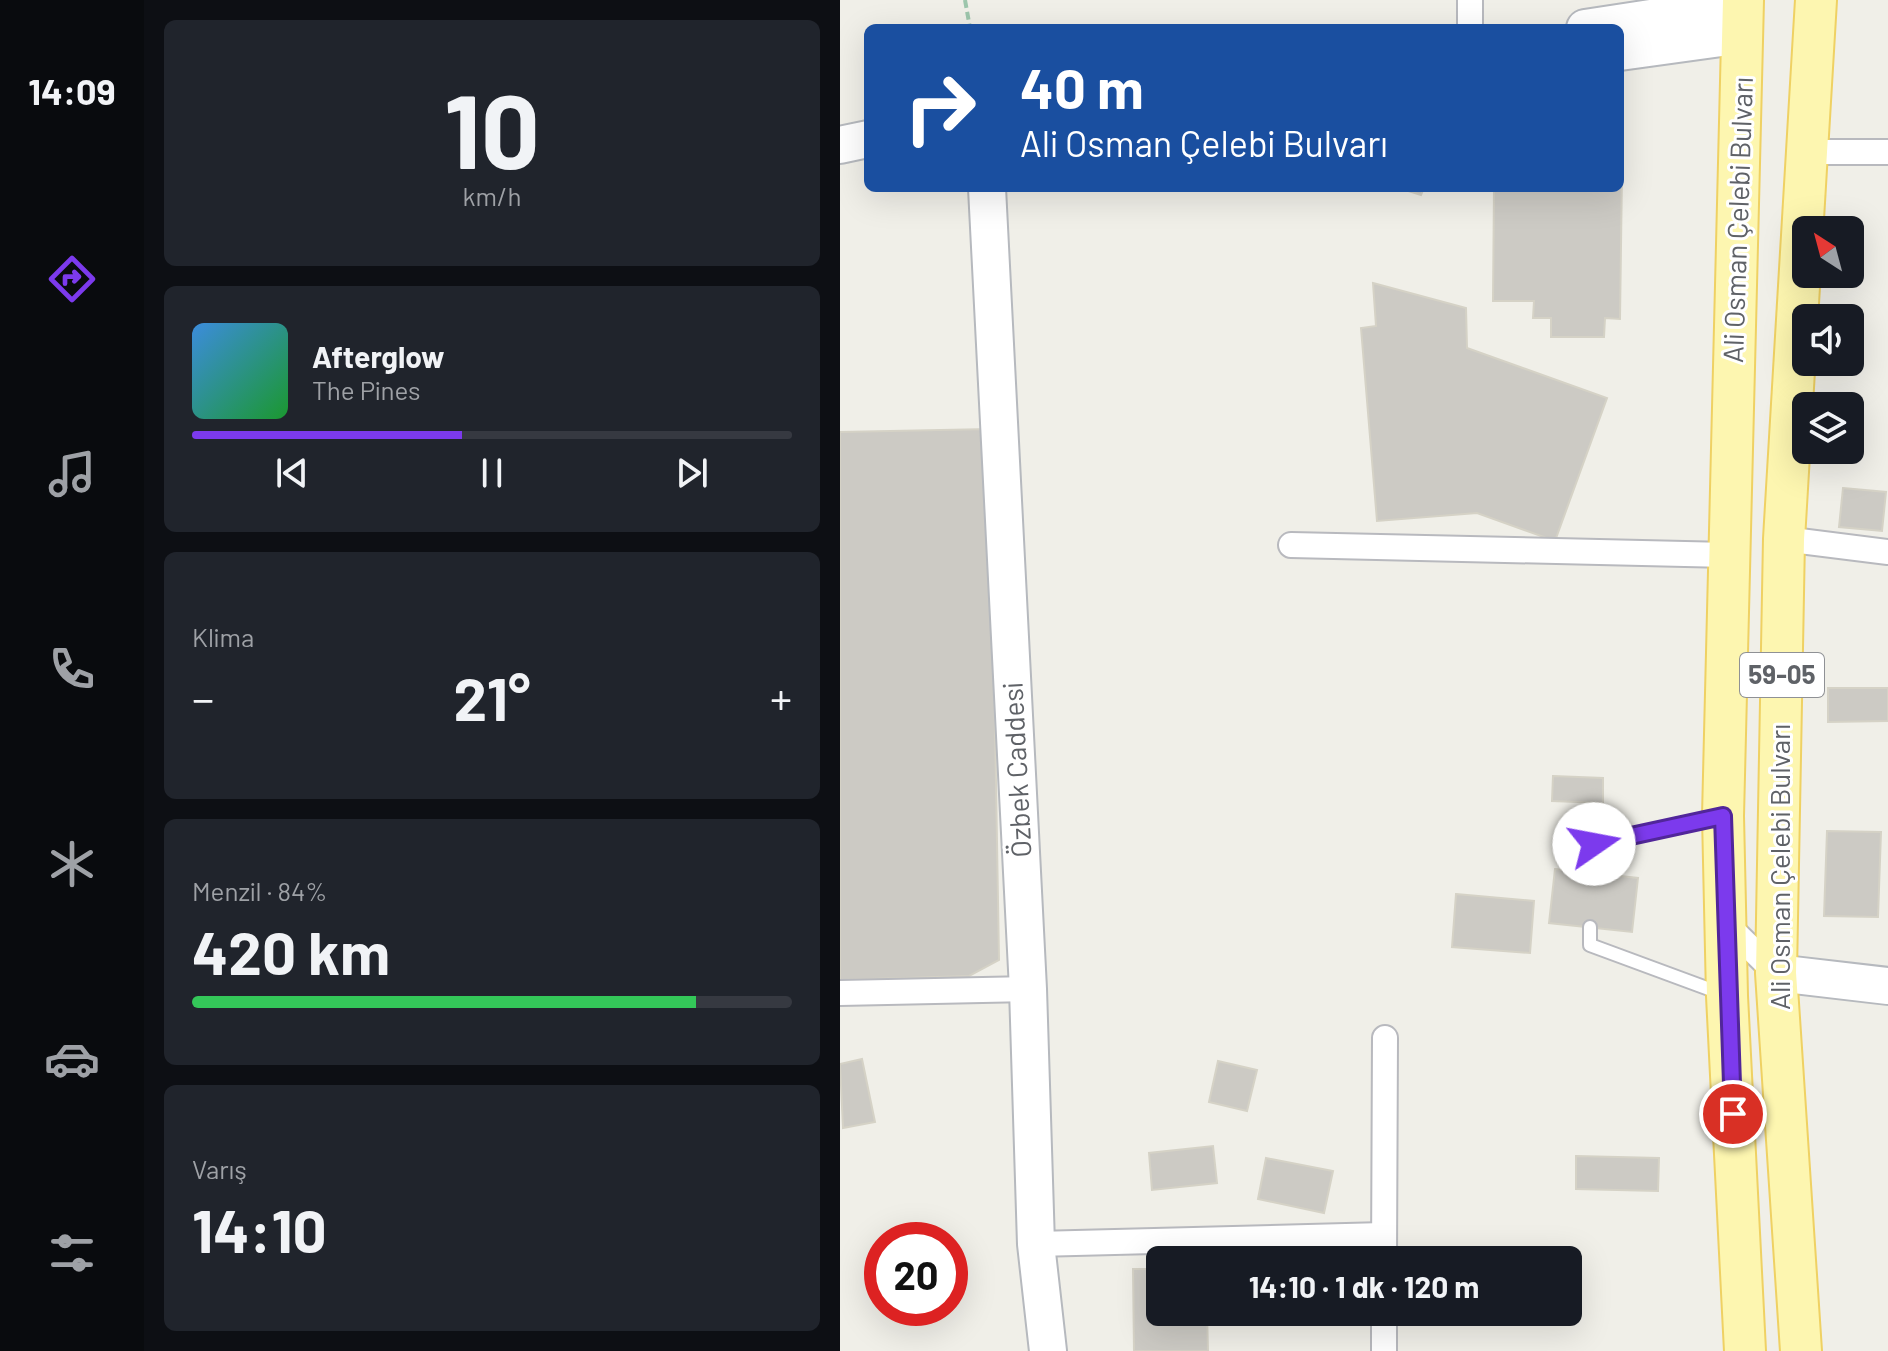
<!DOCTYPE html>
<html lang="tr">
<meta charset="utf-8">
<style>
:root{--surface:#171b24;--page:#20242c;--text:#f1f3f6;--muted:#9ea1a6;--line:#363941;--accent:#7c3aed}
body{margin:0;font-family:Barlow,sans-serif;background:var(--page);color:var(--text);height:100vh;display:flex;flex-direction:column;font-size:30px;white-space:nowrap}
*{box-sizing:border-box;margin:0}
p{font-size:26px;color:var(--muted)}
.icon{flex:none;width:44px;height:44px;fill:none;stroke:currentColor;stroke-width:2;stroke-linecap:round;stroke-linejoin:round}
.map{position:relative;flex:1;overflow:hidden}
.details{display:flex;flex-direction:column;gap:20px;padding:20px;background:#0d0f14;width:696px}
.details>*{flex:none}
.banner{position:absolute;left:24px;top:24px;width:760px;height:168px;border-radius:12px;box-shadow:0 8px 32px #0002;background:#1a4fa0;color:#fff;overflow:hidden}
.needle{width:52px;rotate:324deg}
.buttons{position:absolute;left:952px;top:216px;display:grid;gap:16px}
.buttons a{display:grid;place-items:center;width:72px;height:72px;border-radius:12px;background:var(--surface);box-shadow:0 8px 32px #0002;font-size:40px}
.speed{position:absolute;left:24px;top:1222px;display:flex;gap:16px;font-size:40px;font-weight:700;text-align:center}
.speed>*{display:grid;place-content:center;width:104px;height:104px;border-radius:50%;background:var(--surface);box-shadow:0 8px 32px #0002;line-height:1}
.speed .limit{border:12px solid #d22;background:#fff;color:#111}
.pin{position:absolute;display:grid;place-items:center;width:68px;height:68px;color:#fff;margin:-34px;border:4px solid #fff;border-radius:50%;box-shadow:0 2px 8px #0007}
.me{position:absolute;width:88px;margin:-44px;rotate:78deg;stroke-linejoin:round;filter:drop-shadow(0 0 6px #0008)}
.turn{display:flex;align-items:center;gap:28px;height:168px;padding:0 24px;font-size:36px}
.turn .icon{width:104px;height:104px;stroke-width:2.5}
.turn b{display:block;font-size:56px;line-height:68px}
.big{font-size:60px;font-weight:700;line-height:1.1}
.details .widget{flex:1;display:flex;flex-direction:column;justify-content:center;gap:12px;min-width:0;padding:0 28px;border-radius:12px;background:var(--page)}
.details .dial{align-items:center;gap:0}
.dial b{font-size:104px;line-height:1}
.song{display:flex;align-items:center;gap:24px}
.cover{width:96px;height:96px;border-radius:12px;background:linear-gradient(135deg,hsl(210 70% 55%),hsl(130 70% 35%))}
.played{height:8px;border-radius:4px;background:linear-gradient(90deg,var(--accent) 45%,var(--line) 45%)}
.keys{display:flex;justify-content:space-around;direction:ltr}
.heat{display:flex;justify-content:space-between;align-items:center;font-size:44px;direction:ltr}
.charge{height:12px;border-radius:6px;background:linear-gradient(90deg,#34c759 84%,var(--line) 0)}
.trip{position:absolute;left:306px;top:1246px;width:436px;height:80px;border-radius:12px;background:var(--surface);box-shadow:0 8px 32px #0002;font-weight:700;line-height:80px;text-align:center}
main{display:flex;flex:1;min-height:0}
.tabs{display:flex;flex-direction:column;width:144px;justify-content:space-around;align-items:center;background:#090b0e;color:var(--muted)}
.tabs .icon{width:56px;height:56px}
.tabs .current{color:var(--accent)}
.tabs b{font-size:36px;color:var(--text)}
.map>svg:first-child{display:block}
</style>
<main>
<nav class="tabs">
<b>14:09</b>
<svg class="icon current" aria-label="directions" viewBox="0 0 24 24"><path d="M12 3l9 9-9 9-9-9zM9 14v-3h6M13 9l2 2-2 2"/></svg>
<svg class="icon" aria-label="music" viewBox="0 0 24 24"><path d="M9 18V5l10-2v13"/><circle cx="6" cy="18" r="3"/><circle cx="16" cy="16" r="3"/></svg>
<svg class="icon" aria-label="phone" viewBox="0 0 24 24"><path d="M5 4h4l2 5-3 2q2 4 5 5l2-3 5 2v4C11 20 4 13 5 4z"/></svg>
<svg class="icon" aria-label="climate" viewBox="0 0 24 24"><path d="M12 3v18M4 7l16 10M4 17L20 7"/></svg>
<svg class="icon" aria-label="car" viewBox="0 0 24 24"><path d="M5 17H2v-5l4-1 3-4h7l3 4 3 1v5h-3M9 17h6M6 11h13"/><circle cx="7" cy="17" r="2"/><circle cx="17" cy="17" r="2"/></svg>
<svg class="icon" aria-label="filters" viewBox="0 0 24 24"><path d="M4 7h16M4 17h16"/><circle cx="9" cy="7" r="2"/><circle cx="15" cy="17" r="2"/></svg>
</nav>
<section class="details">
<div class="widget dial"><b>10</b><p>km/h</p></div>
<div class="widget">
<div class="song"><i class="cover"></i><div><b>Afterglow</b><p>The Pines</p></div></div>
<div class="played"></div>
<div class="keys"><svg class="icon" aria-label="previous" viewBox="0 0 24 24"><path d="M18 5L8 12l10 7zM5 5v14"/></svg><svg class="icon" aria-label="pause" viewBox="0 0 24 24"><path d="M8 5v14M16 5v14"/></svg><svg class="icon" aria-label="next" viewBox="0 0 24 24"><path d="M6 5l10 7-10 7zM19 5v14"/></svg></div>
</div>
<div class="widget"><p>Klima</p>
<div class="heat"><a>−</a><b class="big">21°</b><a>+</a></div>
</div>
<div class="widget"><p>Menzil · 84%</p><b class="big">420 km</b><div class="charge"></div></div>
<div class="widget"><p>Varış</p><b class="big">14:10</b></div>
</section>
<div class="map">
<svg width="1048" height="1351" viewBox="0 0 1048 1351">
<rect width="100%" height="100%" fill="#f0efe8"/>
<g fill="#cccac4" stroke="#d5d2c6" stroke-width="2">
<path d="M780,174H782L780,319L765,318L764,337H711V318H693L694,301H653L654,188H780Z"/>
<path d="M559,188H584L581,195Z"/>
<path d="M533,283L626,308L627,348L767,398L715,541L637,513L537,521L521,328L536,326Z"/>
<path d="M150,429L159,960L129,976L0,980V432Z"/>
<path d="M1003,488L1046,492L1042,531L999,527Z"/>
<path d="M988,688H1048V721L988,722Z"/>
<path d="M713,776L763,778V803L712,801Z"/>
<path d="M987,831L1041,832L1038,917L984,916Z"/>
<path d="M715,869L798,878L792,932L709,923Z"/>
<path d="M616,894L694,901L690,953L612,947Z"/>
<path d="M22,1059L35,1122L3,1128L0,1064Z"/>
<path d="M378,1061L417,1070L407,1111L369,1102Z"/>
<path d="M373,1146L377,1183L312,1190L309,1153Z"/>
<path d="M736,1156L819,1158L818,1191L736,1189Z"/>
<path d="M426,1158L493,1171L484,1213L418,1199Z"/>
<path d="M293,1269H320V1312H367L368,1351H294Z"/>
</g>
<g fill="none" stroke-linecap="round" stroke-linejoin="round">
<g stroke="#b8b9be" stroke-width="16">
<g id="lane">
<path d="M753,873L754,844L876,818"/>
<path d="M750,927V945L880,993"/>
</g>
</g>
<g stroke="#b8b9be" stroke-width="28">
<g id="street">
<path d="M630,0V28"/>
<path d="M967,152H1048"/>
<path d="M944,539L1048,552"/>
<path d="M451,545L888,555"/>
<path d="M885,923L936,973"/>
<path d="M0,993L188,989"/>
<path d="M196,1244L544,1235"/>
<path d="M544,1260L545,1038"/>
<path d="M544,1312V1351"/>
</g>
</g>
<g stroke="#b6b9be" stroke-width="40">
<g id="secondary">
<path d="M745,28L903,4"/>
<path d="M780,52L903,35"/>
<path d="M0,145L28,139"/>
<path d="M147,188L188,989L196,1244L208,1351"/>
<path d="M936,973L1048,986"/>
</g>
</g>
<g stroke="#efd163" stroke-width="44">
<g id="primary">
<path d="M903,0L883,816L887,996L905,1351"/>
<path d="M961,1351L936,973L944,539L976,0"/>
</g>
</g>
<path stroke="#9dc6ac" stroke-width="4" stroke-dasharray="8 4" stroke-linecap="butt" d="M125,0L130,28"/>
<use href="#lane" stroke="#fff" stroke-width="12"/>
<use href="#street" stroke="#fff" stroke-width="24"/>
<use href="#secondary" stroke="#fff" stroke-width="36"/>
<use href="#primary" stroke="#fdf6b0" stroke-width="40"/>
</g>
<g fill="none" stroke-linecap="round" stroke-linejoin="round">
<g stroke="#51269a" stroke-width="20">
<path id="route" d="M754,844L883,816L893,1114"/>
</g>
<use href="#route" stroke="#7c3aed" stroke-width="14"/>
</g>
<g text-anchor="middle" stroke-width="6" stroke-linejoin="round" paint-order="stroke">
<rect fill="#fff" stroke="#8f9195" stroke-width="2" x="900" y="653" width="84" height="44" rx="6"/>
<g font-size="26" font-weight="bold" fill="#5f6267">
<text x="942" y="684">59-05</text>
</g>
<g font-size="28" fill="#5f6267" stroke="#fff">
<text transform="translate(898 220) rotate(-88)" y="10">Ali Osman Çelebi Bulvarı</text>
<text transform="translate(177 770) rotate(-93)" y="10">Özbek Caddesi</text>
<text transform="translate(940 867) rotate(-90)" y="10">Ali Osman Çelebi Bulvarı</text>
</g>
</g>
</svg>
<div class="buttons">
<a><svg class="needle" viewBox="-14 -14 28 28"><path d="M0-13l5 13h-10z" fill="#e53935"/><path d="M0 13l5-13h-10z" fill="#9ea1a6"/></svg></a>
<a><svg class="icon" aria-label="sound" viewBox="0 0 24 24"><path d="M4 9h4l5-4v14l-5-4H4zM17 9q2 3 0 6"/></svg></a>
<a><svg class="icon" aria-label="layers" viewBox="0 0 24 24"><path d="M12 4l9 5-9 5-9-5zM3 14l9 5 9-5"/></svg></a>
</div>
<div class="speed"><div class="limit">20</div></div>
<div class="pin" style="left:893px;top:1114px;background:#d93025"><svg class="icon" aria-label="arrive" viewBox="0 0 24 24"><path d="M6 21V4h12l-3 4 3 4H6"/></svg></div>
<svg class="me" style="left:754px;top:844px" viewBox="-20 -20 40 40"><circle r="19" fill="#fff"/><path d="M0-13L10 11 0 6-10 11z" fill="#7c3aed"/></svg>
<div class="trip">14:10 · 1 dk · 120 m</div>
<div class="banner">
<div class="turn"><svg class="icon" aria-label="right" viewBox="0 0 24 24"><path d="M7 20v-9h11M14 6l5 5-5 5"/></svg><div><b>40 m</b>Ali Osman Çelebi Bulvarı</div></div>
</div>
</div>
</main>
